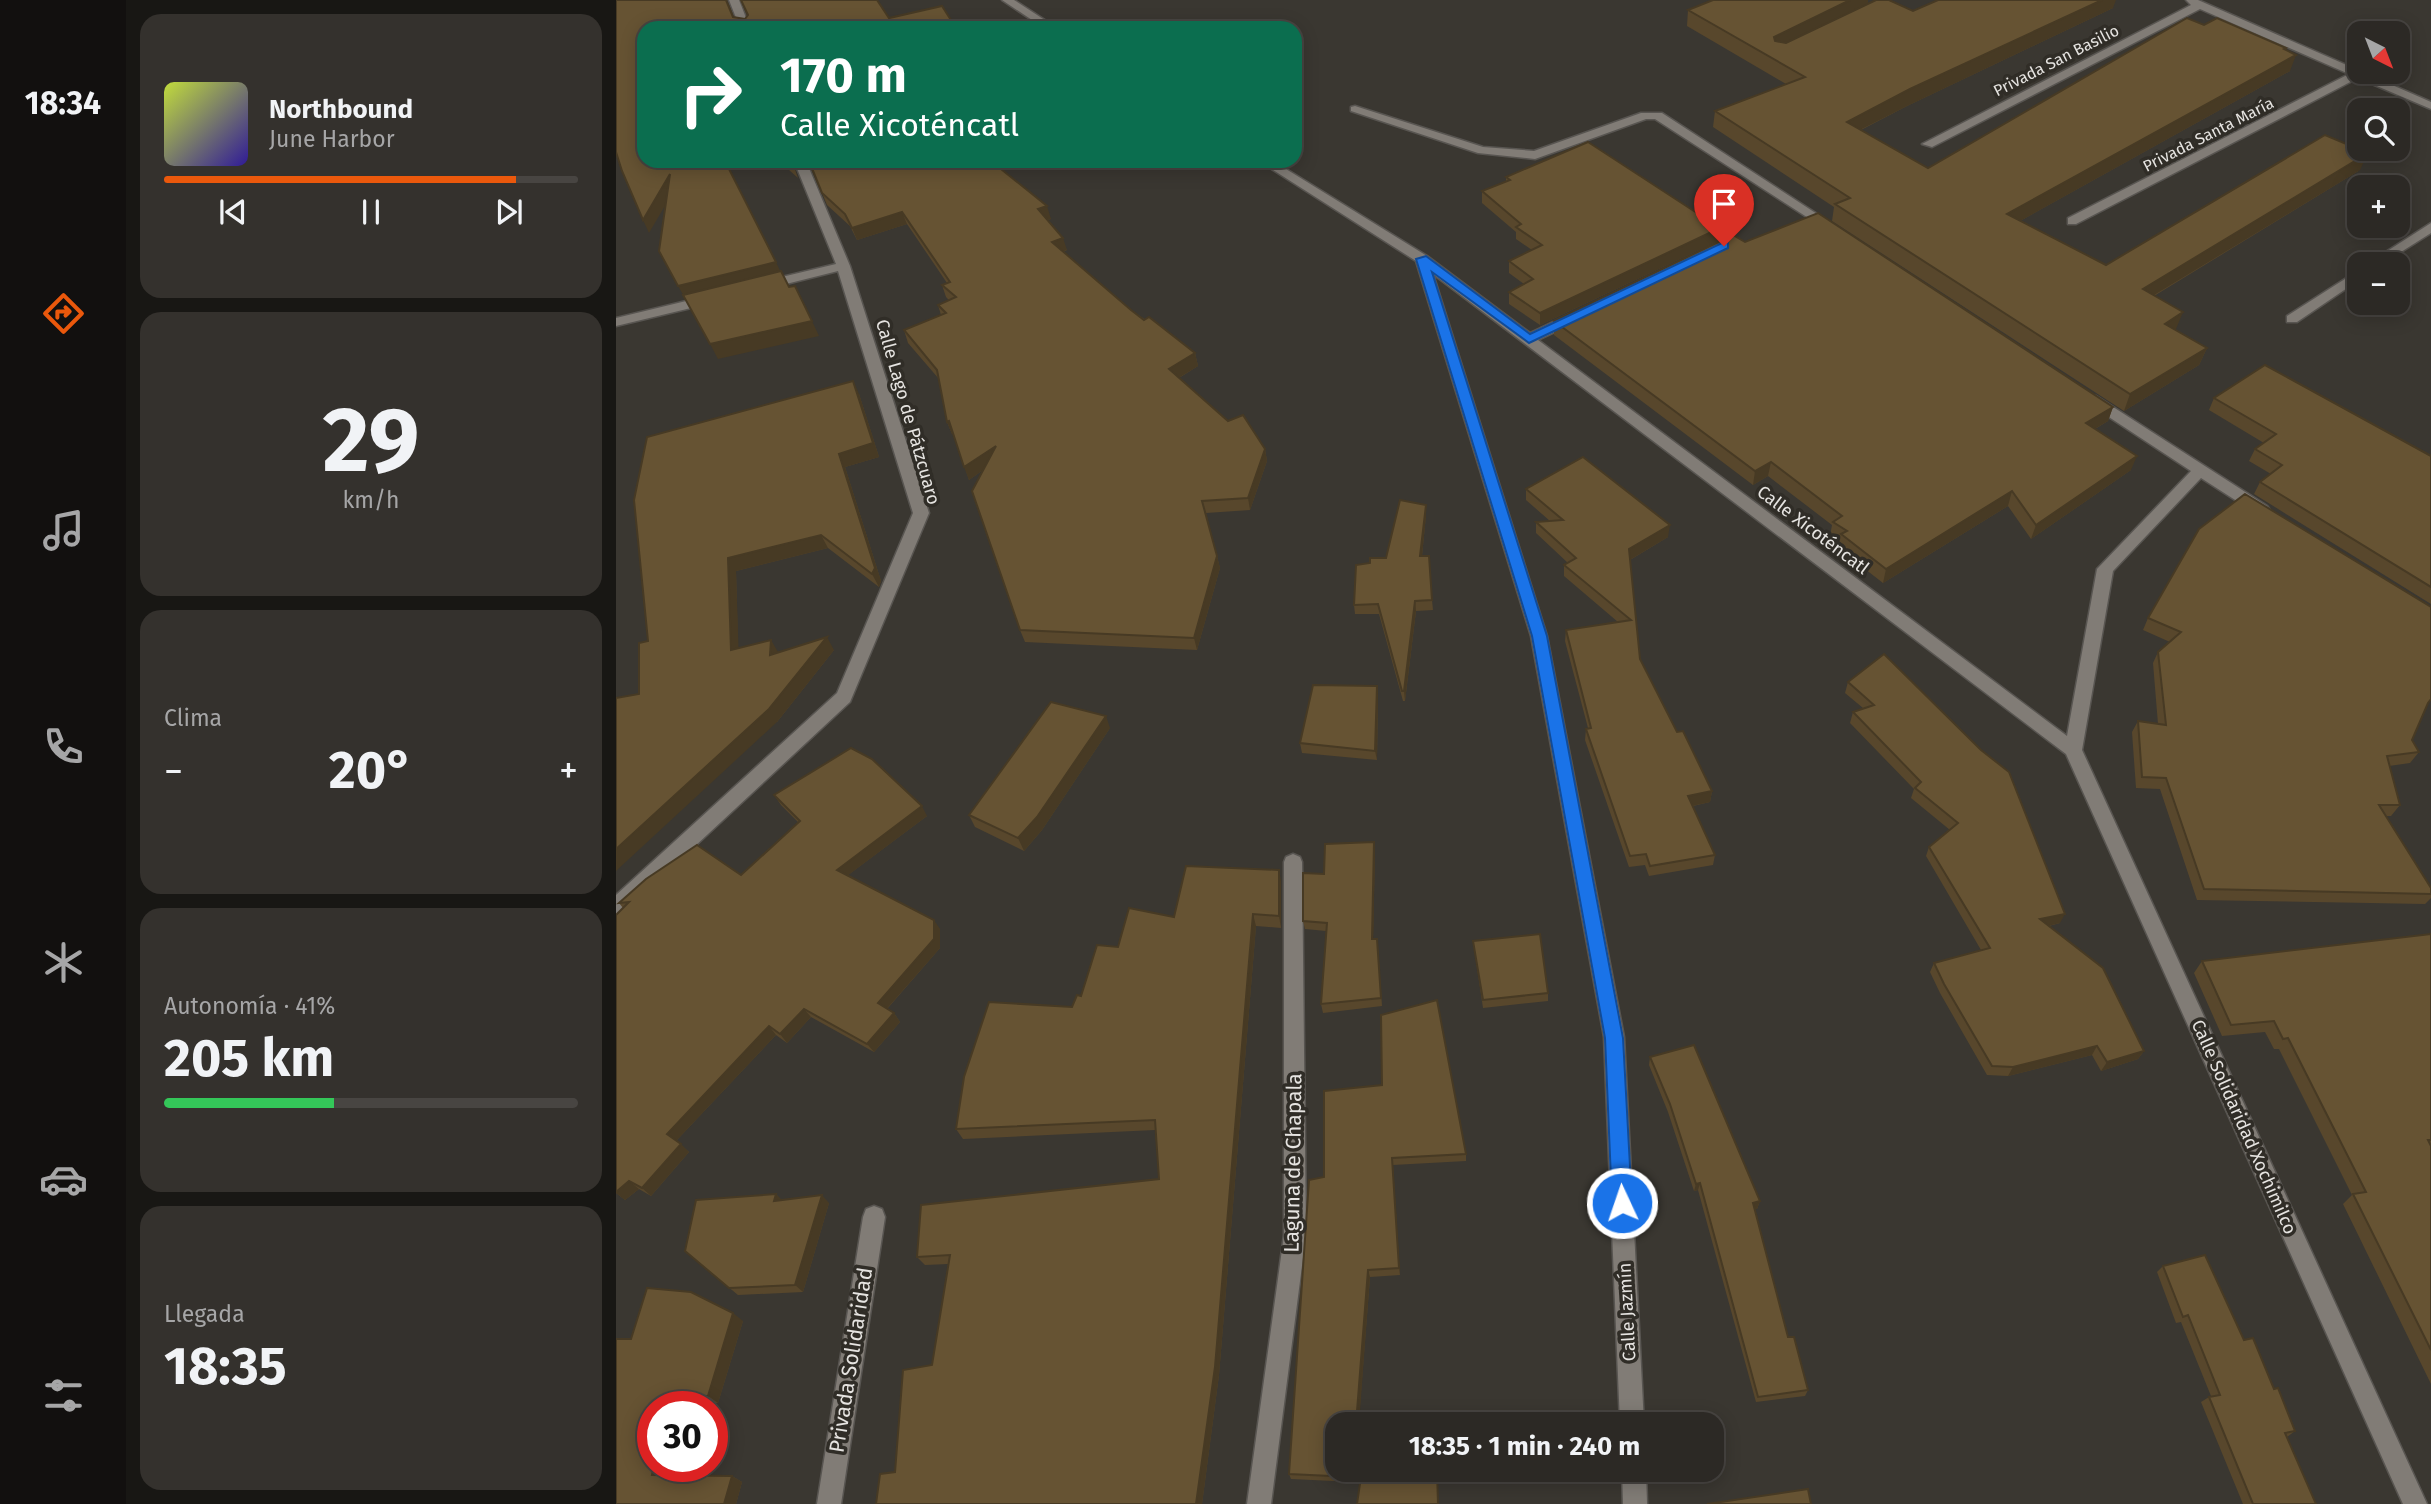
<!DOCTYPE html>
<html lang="es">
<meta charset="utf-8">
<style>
:root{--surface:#2c2925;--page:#34312d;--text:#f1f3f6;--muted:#a6a6a7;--line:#484542;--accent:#ea580c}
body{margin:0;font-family:"Fira Sans",sans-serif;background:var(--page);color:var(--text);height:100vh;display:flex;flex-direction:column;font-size:26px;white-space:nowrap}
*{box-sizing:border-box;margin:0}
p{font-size:23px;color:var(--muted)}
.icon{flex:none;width:38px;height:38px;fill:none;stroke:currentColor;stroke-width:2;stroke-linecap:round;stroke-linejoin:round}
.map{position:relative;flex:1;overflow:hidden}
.side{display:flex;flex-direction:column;gap:14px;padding:14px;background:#181714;width:490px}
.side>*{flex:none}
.banner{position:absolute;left:21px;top:21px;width:665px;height:147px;border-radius:21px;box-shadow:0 4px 18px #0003,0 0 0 2px var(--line);background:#0b6e4f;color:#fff;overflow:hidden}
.needle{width:46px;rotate:138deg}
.controls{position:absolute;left:1731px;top:21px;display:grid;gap:14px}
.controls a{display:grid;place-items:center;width:63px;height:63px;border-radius:14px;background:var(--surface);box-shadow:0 4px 18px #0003,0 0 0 2px var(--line);font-size:35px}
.speed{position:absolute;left:21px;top:1391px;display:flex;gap:14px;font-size:35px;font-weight:700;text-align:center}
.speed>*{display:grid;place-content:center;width:91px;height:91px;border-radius:50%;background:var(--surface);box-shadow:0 4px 18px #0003,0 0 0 2px var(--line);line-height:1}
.speed .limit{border:10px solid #d22;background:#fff;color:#111}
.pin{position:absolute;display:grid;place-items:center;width:60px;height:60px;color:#fff;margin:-72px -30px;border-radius:50% 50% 50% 0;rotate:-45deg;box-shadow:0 0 7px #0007}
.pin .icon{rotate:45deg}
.me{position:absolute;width:77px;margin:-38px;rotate:357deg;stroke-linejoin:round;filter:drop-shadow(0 0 5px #0008)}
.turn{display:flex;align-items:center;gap:24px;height:147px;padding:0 28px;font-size:32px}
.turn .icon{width:91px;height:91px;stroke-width:2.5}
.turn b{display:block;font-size:49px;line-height:60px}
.big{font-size:52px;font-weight:700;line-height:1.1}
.side .card{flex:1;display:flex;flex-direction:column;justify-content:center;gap:10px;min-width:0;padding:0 24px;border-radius:21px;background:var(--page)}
.side .dial{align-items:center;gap:0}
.dial b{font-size:91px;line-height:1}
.song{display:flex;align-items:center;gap:21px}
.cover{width:84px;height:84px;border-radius:10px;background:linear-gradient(135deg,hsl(70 70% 55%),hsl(250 70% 35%))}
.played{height:7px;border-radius:4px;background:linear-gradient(90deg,var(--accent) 85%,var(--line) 85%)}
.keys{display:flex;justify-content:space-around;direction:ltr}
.heat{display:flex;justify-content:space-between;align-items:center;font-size:38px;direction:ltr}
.charge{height:10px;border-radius:5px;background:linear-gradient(90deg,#34c759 41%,var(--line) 0)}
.trip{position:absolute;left:709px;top:1412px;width:399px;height:70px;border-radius:21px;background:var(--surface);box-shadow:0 4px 18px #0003,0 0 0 2px var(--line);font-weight:700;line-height:70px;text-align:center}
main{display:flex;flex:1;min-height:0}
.tab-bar{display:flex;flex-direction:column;width:126px;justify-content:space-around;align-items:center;background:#12100f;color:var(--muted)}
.tab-bar .icon{width:49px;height:49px}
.tab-bar .active{color:var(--accent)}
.tab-bar b{font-size:32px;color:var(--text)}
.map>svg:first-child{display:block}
</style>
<main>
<nav class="tab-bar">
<b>18:34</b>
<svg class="icon active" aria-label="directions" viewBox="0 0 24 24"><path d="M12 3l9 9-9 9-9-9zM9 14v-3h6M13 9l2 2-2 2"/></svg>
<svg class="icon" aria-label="music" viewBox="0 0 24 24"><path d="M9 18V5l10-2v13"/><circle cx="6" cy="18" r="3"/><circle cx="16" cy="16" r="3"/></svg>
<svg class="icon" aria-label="phone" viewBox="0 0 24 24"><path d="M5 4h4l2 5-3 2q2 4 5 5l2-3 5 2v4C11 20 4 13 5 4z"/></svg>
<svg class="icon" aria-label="climate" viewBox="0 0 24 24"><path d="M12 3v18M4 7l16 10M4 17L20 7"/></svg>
<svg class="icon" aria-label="car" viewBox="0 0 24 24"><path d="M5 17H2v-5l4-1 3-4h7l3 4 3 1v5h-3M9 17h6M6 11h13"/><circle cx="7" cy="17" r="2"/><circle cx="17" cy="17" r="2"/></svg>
<svg class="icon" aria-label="filters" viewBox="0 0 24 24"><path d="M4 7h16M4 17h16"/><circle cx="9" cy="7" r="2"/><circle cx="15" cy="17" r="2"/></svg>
</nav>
<section class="side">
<div class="card">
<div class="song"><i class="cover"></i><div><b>Northbound</b><p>June Harbor</p></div></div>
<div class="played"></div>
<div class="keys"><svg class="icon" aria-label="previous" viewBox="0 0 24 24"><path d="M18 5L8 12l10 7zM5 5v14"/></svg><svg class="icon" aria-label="pause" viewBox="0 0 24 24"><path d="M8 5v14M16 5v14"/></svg><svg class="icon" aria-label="next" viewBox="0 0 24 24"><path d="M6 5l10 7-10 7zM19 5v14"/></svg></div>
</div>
<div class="card dial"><b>29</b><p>km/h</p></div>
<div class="card"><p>Clima</p>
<div class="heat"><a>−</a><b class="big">20°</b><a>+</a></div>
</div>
<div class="card"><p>Autonomía · 41%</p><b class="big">205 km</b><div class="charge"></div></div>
<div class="card"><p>Llegada</p><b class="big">18:35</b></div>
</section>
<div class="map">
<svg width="1815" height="1504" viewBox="0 0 1815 1504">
<rect width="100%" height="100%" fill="#3a3731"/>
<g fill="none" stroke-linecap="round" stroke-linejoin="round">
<g stroke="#585551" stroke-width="3">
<g id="minor">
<path d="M113,0H123L134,28H124Z"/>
<path d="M386,0H398L441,28H428Z"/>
<path d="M1570,0H1582L1815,102V109L1742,78L1460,224H1452V218L1733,74L1584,9L1316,147L1306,144L1575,5Z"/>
<path d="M739,106L867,147L918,151L1025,113H1046L1221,227L1219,230H1211L1039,119H1030L919,159L862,153L735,111V107Z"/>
<path d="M178,161H190L234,266L313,513L234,702L7,913L0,915V895L221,693L297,513L222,271L146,290L139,286L141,283L220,264Z"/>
<path d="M643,161H657L811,256L914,333L952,315H962V321L922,340L1451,736L1481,569L1575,471L1470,402V396H1480L1651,506L1654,510L1651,514H1641L1585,478L1497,571L1466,750L1811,1504H1787L1450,754L817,274L931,636L1008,1037L1028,1424H1004L988,1037L915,636L800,261Z"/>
<path d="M1815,223V233L1766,264H1751Z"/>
<path d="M1743,270V280L1681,322H1671V316Z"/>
<path d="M95,295L100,296V302L0,326V318Z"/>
<path d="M677,854L684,857L686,862L690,1235L655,1504H631L668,1235V862L670,857Z"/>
<path d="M258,1206L266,1209L269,1217L225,1504H201L247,1217L250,1209Z"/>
<path d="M1006,1470H1030L1031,1504H1007Z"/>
</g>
</g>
<use href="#minor" fill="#817c76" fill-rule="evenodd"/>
</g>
<g fill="#58472c">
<path d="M1097,0H1252L1251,4L1297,11L1497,8L1291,106L1245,130L1312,168L1588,25L1670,48L1669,50L1674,71L1404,221L1490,265L1744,170L1538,296L1560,329L1559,330L1591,348L1583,365L1508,411L1216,221L1218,207L1097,127L1099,111L1170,84L1071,26L1072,10Z"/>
<path d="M163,161H176L182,178Z"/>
<path d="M193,161L383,167L435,219L431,220L451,250L447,252L515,310L579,353L582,366L563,378L612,421L649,449L651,461L634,510L590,513L604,568L581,650L409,642L404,630L367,470L353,480L338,434H336L331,422L323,379L292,343L288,330L325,315L322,305L333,300L330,297L326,285L331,283L291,224L241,240L234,226L211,205Z"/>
<path d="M890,177L1104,228L1102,241L924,325L893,304V292L908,284L893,273V261L916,250L900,239V232L866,203V191L890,182Z"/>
<path d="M1129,242L1497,407L1492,421L1479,429L1515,470L1415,539L1392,506L1267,583L1222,548L1224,542L1214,536L1216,525L1152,476L1137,485L938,335V321Z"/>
<path d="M243,394L263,457L229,467L265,581L263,587L212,548L120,571L122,648L162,653L218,650L161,722L23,694L32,641Z"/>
<path d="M1598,398L1815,456V604L1638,494L1644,482L1655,474L1633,461L1639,449L1648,443L1593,410Z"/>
<path d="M910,489L1052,537L1014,560L1024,659L1061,732L1096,791L1094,802L1077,806L1099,855L1097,865L1033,876L1029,865L1013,867L969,740L970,729L972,728L949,641L950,630L1002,622L948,576V565L952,563L920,533V522L934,521L910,500Z"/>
<path d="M810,505V515L806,556L816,600L817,610L800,611L789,701H787L763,614H739L738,605L754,563L770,558Z"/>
<path d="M1532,618L1812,704L1796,740L1803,752L1794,763L1773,766L1784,805L1775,816H1770L1815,888V898L1809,904L1581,900L1544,789L1520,788L1516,732L1522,721L1542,724L1537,663L1542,652L1554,642L1527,630Z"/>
<path d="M1268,654L1444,923L1433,926L1528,1051L1522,1059L1485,1071L1476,1055L1392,1076L1371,1075L1324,993L1314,972L1318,963L1365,950L1310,856L1313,847L1334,830L1295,798L1298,789L1234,723L1237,712L1247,708L1229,693L1232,682Z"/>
<path d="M761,686L762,695L761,760L686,753L684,743Z"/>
<path d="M494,728L426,830L408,851L359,827L353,815Z"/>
<path d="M158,795L311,816L232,875L324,929V948L271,1009L278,1013L284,1022L258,1052L195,1017L171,1043L160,1035L60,1141L73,1152L35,1196L23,1189L9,1200L0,1193L7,908L3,903L125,875L182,822L165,805Z"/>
<path d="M759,851L757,939L762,947L766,1006L707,1013L705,1004L710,931L689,929L687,921L708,874Z"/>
<path d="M665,881V928L640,926L603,1375L586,1504H260L279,1472L316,1365L332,1264L309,1265L301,1257L543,1179L539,1130L347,1139L340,1129L456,1007L502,947L558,917Z"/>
<path d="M1815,934V1384L1727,1204L1736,1195L1663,1049H1658L1649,1032L1606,1036L1578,973L1586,961Z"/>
<path d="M857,941L932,993V1001L867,1008Z"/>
<path d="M1034,1057L1144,1201L1141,1209H1139L1172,1337L1192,1390L1189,1396L1140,1402L1082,1190L1078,1191L1052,1112L1033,1065Z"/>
<path d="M708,1091L850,1154V1161L777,1165L784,1275L754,1277L738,1482L675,1479L673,1474L708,1177Z"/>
<path d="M160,1194L165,1200L213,1203L187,1292L122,1295L69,1251Z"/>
<path d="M1547,1266L1628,1340L1658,1389L1679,1431L1671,1437L1700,1504H1627L1585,1402L1593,1397L1595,1396L1565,1322L1560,1323L1541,1272Z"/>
<path d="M127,1321L102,1403H68L67,1407H37L51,1466L49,1475L116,1476L126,1482L120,1504H0L15,1339Z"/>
</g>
<g fill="#473a24">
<path d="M1234,0H1252L1251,7L1156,53L1158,37Z"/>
<path d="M1486,0H1500L1497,8L1291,106L1228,138L1231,122L1294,89Z"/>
<path d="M1670,48L1663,64L1680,55L1674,71L1386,231L1391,214Z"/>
<path d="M1752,153L1744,170L1520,306L1527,289Z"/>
<path d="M375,161H388L379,173Z"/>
<path d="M54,174L60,187L33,233L27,220Z"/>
<path d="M431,206L435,219L426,221L422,209Z"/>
<path d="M286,212L291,224L241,240L236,228Z"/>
<path d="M1104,228L1102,241L924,325V313Z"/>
<path d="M447,238L451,250L439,254L436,242Z"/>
<path d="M160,262L166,275L69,298L62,286Z"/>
<path d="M1567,312L1560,329L1542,341L1549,324Z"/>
<path d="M196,321L203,336L102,359L94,344Z"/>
<path d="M1591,348L1583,365L1508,411L1514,394Z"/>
<path d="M579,353L582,366L556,382L553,369Z"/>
<path d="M237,381L243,394L263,457L229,467L265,581L263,587L256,574L223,454Z"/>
<path d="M1497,407L1492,421L1465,437L1470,423Z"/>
<path d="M333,421L338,433L336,434L331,422Z"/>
<path d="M380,446L384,458L353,480L348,467Z"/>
<path d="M649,449L651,461L634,510L632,498Z"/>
<path d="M1521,456L1515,470L1415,539L1420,525Z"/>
<path d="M1155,462L1152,476L1137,485L1139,471Z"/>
<path d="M1396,491L1392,506L1267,583L1270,569Z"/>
<path d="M810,505V515L805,566L804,556Z"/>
<path d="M1054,525L1052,537L1012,561L1013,549Z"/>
<path d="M205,535L212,548L120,571L123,663L115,650L112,558Z"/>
<path d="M601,556L604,568L581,650L578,638Z"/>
<path d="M799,601L800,611L789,701L788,691Z"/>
<path d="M211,637L218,650L161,722L0,871V849Z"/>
<path d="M155,640L162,652L154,655Z"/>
<path d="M761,686L762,695L761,760L759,751Z"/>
<path d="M490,716L494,728L426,830L408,851L402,838Z"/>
<path d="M1096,791L1094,802L1071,807L1072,796Z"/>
<path d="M306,806L311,816L227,879L221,870Z"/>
<path d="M758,842L759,851L757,947L756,939Z"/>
<path d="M663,870L665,881V928L663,916Z"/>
<path d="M637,914L640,926L603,1375L586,1504H580Z"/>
<path d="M1449,914L1444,923L1419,929L1424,919Z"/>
<path d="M318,920L324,929V948L268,1012L262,1003Z"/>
<path d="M188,1009L195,1017L171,1043L164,1034Z"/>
<path d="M278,1013L284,1022L258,1052L251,1044Z"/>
<path d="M153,1026L160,1035L59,1142L51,1134Z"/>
<path d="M1481,1046L1476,1055L1392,1076L1397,1067Z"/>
<path d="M1528,1051L1522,1059L1485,1071L1491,1062Z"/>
<path d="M65,1144L73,1152L35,1196L26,1188Z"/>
<path d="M776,1158L777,1165L784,1275L783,1268Z"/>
<path d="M13,1181L23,1189L9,1200L0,1193Z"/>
<path d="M1084,1183L1082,1190L1078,1191L1080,1184Z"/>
<path d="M160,1194L168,1202L158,1201Z"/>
<path d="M206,1195L213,1203L187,1292L179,1285Z"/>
<path d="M1144,1201L1141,1209L1135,1210L1137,1203Z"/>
<path d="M752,1270L754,1277L743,1424H740Z"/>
<path d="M117,1313L127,1321L102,1403L92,1396Z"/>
<path d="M58,1396L68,1403L67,1407H55Z"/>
<path d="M38,1466H51L47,1481L36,1475Z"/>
<path d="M737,1470H739L738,1482L736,1477Z"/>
<path d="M116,1476L126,1482L120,1504H108Z"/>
</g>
<g fill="#665333" stroke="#473a24" stroke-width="2">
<path d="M0,0H110L117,17L129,19L132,15L125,0H261L273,18L326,6L340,28H28V161H109L160,262L62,286L43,251L54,174L27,220L6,171L0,152Z"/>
<path d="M1097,0H1234L1158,37L1159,41L1170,43L1260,0H1273L1297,11L1322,0H1486L1294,89L1231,122L1312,168L1571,18L1588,25L1601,18L1670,48L1668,49L1680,55L1391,214L1490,265L1709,135L1752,153L1527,289L1567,312L1549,324L1591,348L1514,394L1219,204L1234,198L1099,111L1189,77L1072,10Z"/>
<path d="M972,142L1104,228L924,313L893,292L917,279L893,261L926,245L900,227L905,224L866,191L894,180L890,177Z"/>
<path d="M193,161H375L431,206L422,209L447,238L436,242L515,310L528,320L533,317L579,353L553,369L612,421L627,415L649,449L632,498L586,501L601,556L578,638L404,630L356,491L380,446L348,467L333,421L331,422L321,370L288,330L330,313L322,305L340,297L326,285L334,282L286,212L236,228L229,214L206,193Z"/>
<path d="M1202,213L1497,407L1470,423L1521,456L1420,525L1396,491L1270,569L1225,534L1231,531L1217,522L1226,516L1155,462L1139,471L938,321L1117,235L1129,242Z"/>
<path d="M165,271L173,287L179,286L196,321L94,344L67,295Z"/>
<path d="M1649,365L1815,456V587L1644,482L1666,465L1639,449L1660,434L1598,398Z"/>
<path d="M237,381L257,443L223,454L259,568L256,574L205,535L112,558L115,650L155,640L154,655L211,637L153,709L0,849V698L23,694V643L32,641L18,500L31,437Z"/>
<path d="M967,457L1054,525L1013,549L1024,659L1061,732L1067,731L1096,791L1072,796L1099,855L1034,866L1030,854L1014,856L970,729L975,728L950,630L1015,620L948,565L960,558L920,522L947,520L910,489Z"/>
<path d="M1629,494L1815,607V699L1812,703L1796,740L1803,752L1771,756L1784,805H1763L1815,888V894L1588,889L1550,778L1526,777L1522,721L1550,725L1542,652L1565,632L1532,618L1583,529Z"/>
<path d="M784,500L810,505L804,556H813L816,600L799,601L788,691H786L762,604L738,605L740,565L754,563V558H770Z"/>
<path d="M1268,654L1365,750L1393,772L1449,914L1424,919L1487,968L1528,1051L1491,1062L1481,1046L1397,1067L1376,1066L1328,984L1318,963L1374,948L1313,847L1342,823L1299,788L1305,782L1237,712L1258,705L1232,682Z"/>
<path d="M697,685L761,686L759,751L684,743Z"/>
<path d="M435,702L490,716L421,817L402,838L353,815Z"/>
<path d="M235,748L256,759L306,806L221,870L318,920V939L262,1003L278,1013L251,1044L188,1009L164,1034L153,1026L51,1134L65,1144L26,1188L13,1181L0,1192V915L13,902L3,903L30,879L81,845L125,875L184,821L158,795Z"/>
<path d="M758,842L756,939H761L765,998L705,1004L711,923L687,921V873L708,874L709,844Z"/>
<path d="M570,866L663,870V916L637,914L599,1367L580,1504H260L264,1474L279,1472L287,1370L316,1365L334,1255L301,1257L305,1205L543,1179L539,1120L340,1129L348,1077L373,1002L456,1007L461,995L465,996L481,945L502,947L513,908L558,917Z"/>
<path d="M924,934L932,993L867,1000L857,941Z"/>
<path d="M1815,934V1140H1812L1815,1146V1350L1737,1194L1750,1192L1672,1038L1667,1039L1658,1021L1615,1025L1586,961Z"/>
<path d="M821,1000L850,1154L776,1158L783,1268L752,1270L740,1424H721V1470H737L736,1477L673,1474L693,1180L708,1177V1091L766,1085L765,1015Z"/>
<path d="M1078,1045L1144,1201L1137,1203L1172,1337H1178L1192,1390L1142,1397L1084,1183L1080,1184L1054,1104L1034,1057Z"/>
<path d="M160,1194L158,1201L206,1195L179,1285L113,1288L69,1251L80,1200Z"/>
<path d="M1589,1255L1628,1340L1637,1338L1658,1389L1662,1388L1679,1431L1669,1433L1700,1504H1637L1593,1397L1604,1395L1572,1315L1567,1317L1547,1266Z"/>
<path d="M31,1288L75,1292L117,1313L92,1396H58L55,1407H37V1466H38L36,1475L116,1476L108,1504H0V1339H15Z"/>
<path d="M746,1470H821L822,1504H741Z"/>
<path d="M1192,1489L1195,1504H1091Z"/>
</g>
<path fill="#1a73e8" stroke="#114b97" stroke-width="2" d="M1108,242L1112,243V248L913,343L816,272L931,636L1007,1038L1016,1203L1013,1210L1006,1213L999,1210L996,1203L989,1038L916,636L800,259L810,256L914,334Z"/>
<g text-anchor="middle" stroke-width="7" stroke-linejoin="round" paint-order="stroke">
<g font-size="16" fill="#e6e4e1" stroke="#302d27">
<text transform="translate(1440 60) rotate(-27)" y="6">Privada San Basilio</text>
<text transform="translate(1592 134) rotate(-27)" y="6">Privada Santa María</text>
</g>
<g font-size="18" fill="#e6e4e1" stroke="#302d27">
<text transform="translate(292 412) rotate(74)" y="6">Calle Lago de Pátzcuaro</text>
<text transform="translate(1197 530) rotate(37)" y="6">Calle Xicoténcatl</text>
<text transform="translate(1628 1127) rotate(66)" y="6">Calle Solidaridad Xochimilco</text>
<text transform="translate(1011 1312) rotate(-93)" y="6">Calle Jazmín</text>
</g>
<g font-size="21" fill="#e6e4e1" stroke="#302d27">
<text transform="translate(677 1163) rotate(-89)" y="7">Laguna de Chapala</text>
<text transform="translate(235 1360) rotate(-81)" y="7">Privada Solidaridad</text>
</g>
</g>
</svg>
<div class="controls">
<a><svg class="needle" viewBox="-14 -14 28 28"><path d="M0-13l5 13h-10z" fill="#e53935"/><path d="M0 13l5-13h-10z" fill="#a6a6a7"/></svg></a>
<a><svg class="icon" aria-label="search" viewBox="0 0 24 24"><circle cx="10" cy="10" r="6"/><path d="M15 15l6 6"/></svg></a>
<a>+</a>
<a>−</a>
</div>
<div class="speed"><div class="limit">30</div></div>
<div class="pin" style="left:1108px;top:246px;background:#d93025"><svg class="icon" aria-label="arrive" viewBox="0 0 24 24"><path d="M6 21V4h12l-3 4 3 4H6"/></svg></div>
<svg class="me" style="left:1006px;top:1203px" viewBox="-20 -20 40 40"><circle r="17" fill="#1a73e8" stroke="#fff" stroke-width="3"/><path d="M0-11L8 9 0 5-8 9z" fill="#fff"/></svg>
<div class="trip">18:35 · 1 min · 240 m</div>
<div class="banner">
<div class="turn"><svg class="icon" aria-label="right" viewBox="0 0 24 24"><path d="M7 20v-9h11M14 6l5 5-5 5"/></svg><div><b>170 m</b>Calle Xicoténcatl</div></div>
</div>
</div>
</main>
